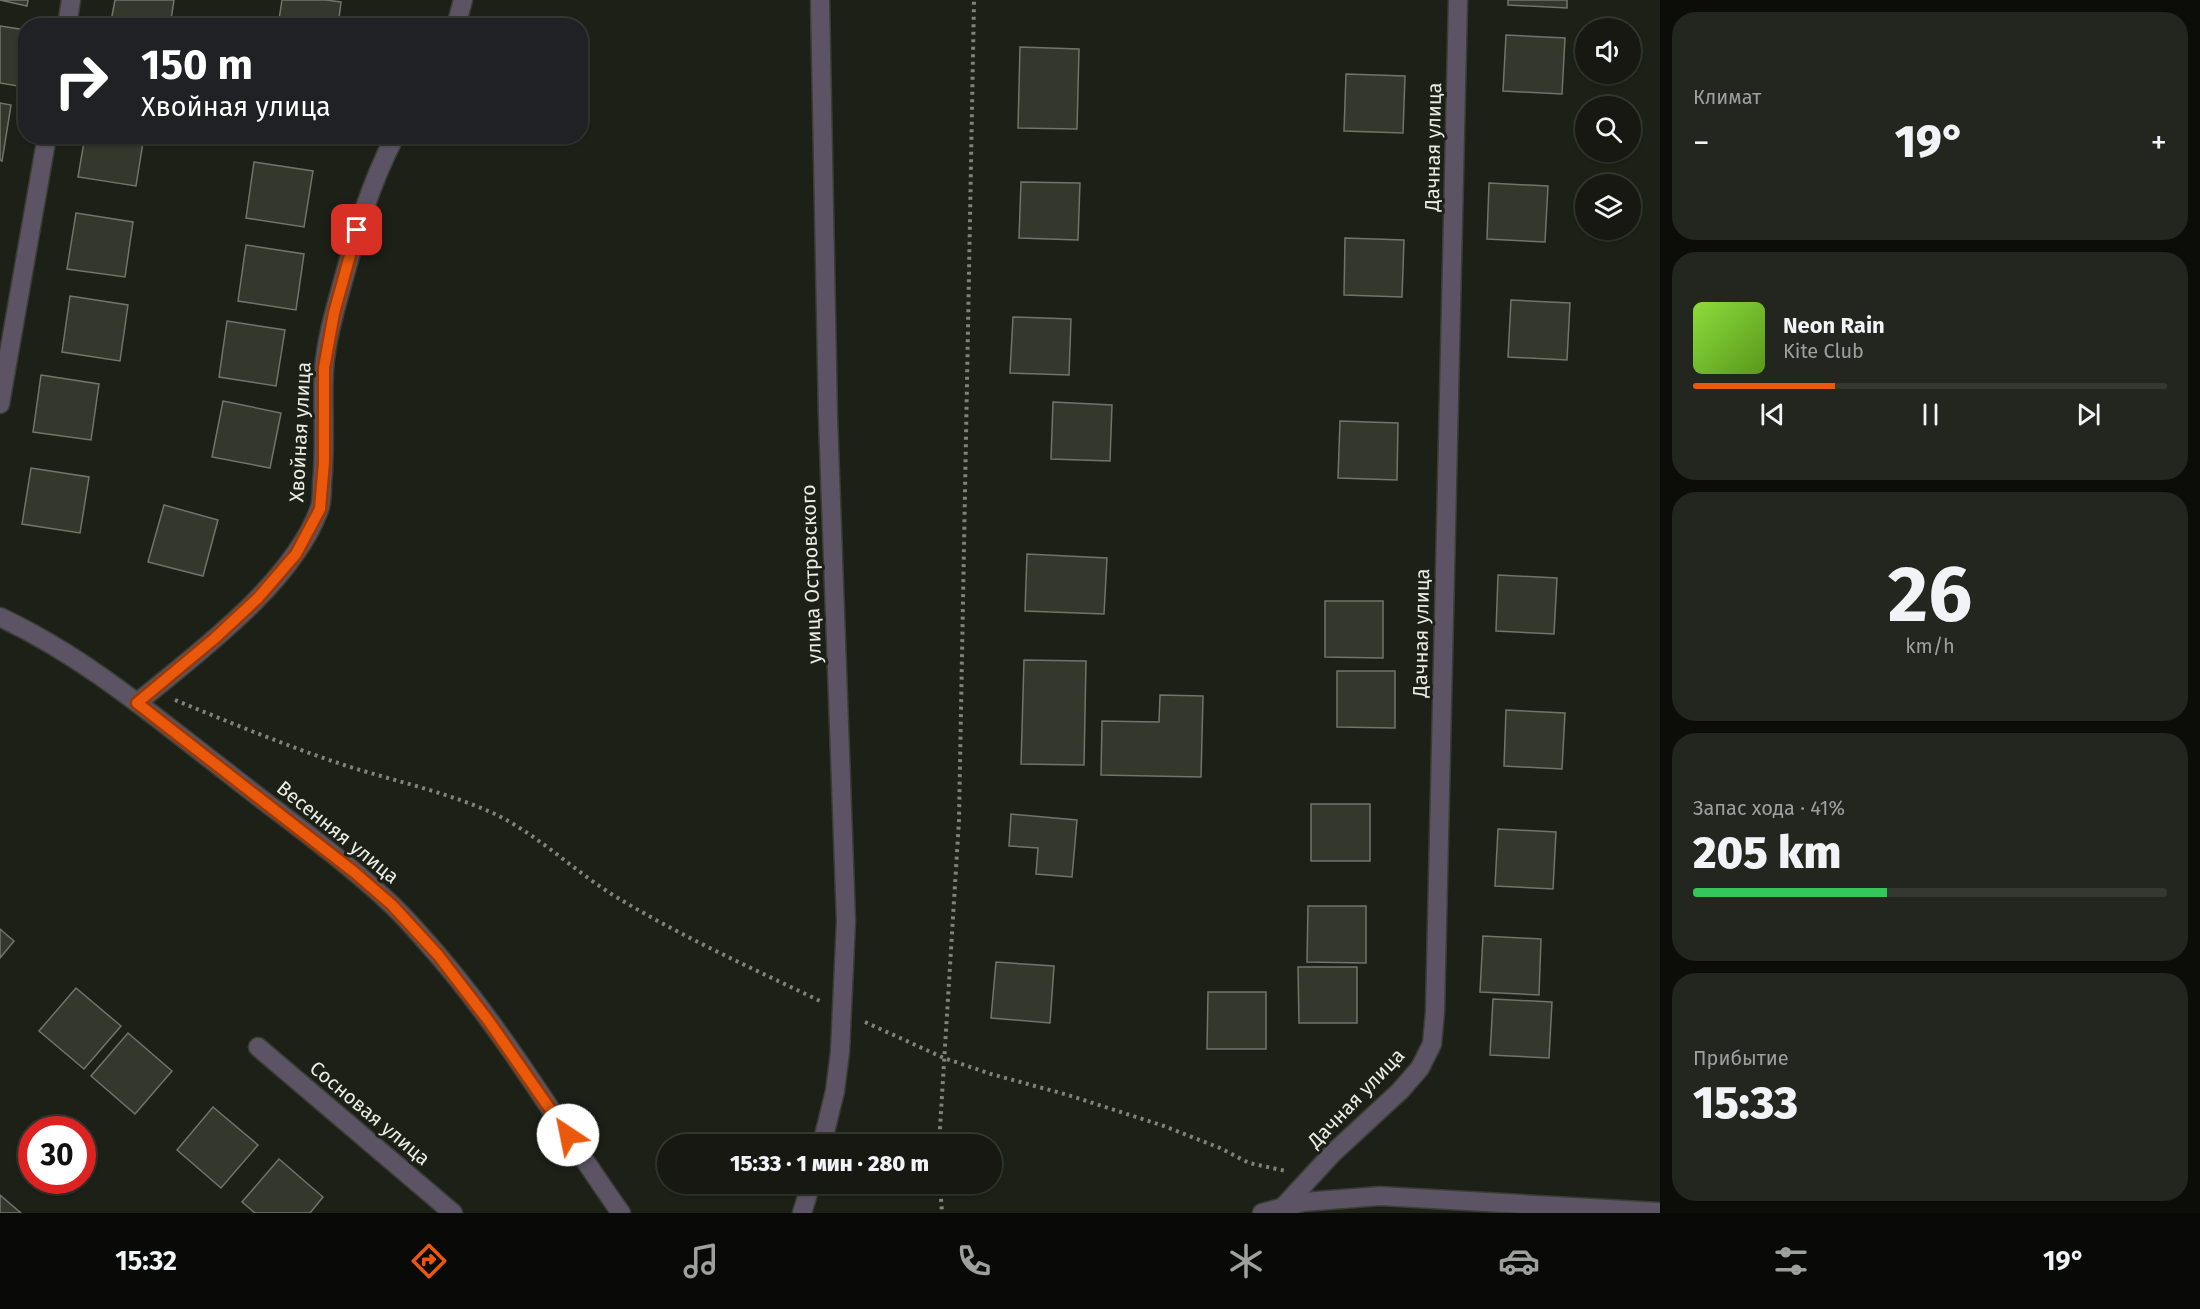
<!DOCTYPE html>
<html lang="ru">
<meta charset="utf-8">
<style>
:root{--surface:#161811;--page:#23251f;--text:#f1f3f6;--muted:#9ea09f;--line:#353731;--accent:#ea580c}
body{margin:0;font-family:"Fira Sans",sans-serif;background:var(--page);color:var(--text);height:100vh;display:flex;flex-direction:column;font-size:22px;white-space:nowrap}
*{box-sizing:border-box;margin:0}
p{font-size:20px;color:var(--muted)}
.icon{flex:none;width:33px;height:33px;fill:none;stroke:currentColor;stroke-width:2;stroke-linecap:round;stroke-linejoin:round}
.map{position:relative;flex:1;overflow:hidden}
.panel{display:flex;flex-direction:column;gap:12px;padding:12px;background:#0c0d09;width:540px}
.panel>*{flex:none}
.guide{position:absolute;left:18px;top:18px;width:570px;height:126px;border-radius:24px;box-shadow:0 2px 4px #0004,0 0 0 2px var(--line);background:#202124;color:#fff;overflow:hidden}
.tools{position:absolute;left:1575px;top:18px;display:grid;gap:12px}
.tools a{display:grid;place-items:center;width:66px;height:66px;border-radius:50%;background:var(--surface);box-shadow:0 2px 4px #0004,0 0 0 2px var(--line);font-size:30px}
.speed{position:absolute;left:18px;top:1116px;display:flex;gap:12px;font-size:30px;font-weight:700;text-align:center}
.speed>*{display:grid;place-content:center;width:78px;height:78px;border-radius:50%;background:var(--surface);box-shadow:0 2px 4px #0004,0 0 0 2px var(--line);line-height:1}
.speed .limit{border:9px solid #d22;background:#fff;color:#111}
.pin{position:absolute;display:grid;place-items:center;width:51px;height:51px;color:#fff;margin:-26px;border-radius:12px;box-shadow:0 3px 9px #0006}
.me{position:absolute;width:66px;margin:-33px;rotate:326deg;stroke-linejoin:round;filter:drop-shadow(0 0 4px #0008)}
.turn{display:flex;align-items:center;gap:21px;height:126px;padding:0 24px;font-size:27px}
.turn .icon{width:78px;height:78px;stroke-width:2.5}
.turn b{display:block;font-size:42px;line-height:51px}
.big{font-size:45px;font-weight:800;line-height:1.1}
.panel .card{flex:1;display:flex;flex-direction:column;justify-content:center;gap:9px;min-width:0;padding:0 21px;border-radius:24px;background:var(--page)}
.panel .dial{align-items:center;gap:0}
.dial b{font-size:78px;line-height:1}
.song{display:flex;align-items:center;gap:18px}
.cover{width:72px;height:72px;border-radius:9px;background:linear-gradient(135deg,hsl(90 70% 55%),hsl(90 70% 35%))}
.played{height:6px;border-radius:3px;background:linear-gradient(90deg,var(--accent) 30%,var(--line) 30%)}
.keys{display:flex;justify-content:space-around;direction:ltr}
.heat{display:flex;justify-content:space-between;align-items:center;font-size:33px;direction:ltr}
.charge{height:9px;border-radius:4px;background:linear-gradient(90deg,#34c759 41%,var(--line) 0)}
.trip{position:absolute;left:657px;top:1134px;width:345px;height:60px;border-radius:30px;background:var(--surface);box-shadow:0 2px 4px #0004,0 0 0 2px var(--line);font-weight:800;line-height:60px;text-align:center}
.tabs{display:flex;height:96px;justify-content:space-around;align-items:center;background:#090a07;color:var(--muted)}
.tabs .icon{width:42px;height:42px}
.tabs .selected{color:var(--accent)}
.tabs b{font-size:27px;color:var(--text)}
main{display:flex;flex:1;min-height:0}
.map>svg:first-child{display:block}
</style>
<main>
<div class="map">
<svg width="1660" height="1213" viewBox="0 0 1660 1213">
<rect width="100%" height="100%" fill="#1d2017"/>
<g fill="#33372c" stroke="#707469" stroke-width="1.5">
<path d="M0,0H28L27,6Z"/>
<path d="M115,0H174L170,26H140L111,21Z"/>
<path d="M282,0H326L341,2L338,26H278Z"/>
<path d="M1508,0H1567V8L1508,5Z"/>
<path d="M0,26L26,30L18,86L0,83Z"/>
<path d="M1506,35L1565,38L1562,94L1503,91Z"/>
<path d="M1020,47L1079,49L1077,129L1018,128Z"/>
<path d="M1346,74L1405,76L1403,133L1344,131Z"/>
<path d="M0,103L11,105L2,161L0,160Z"/>
<path d="M85,136H144L136,186L78,177Z"/>
<path d="M254,162L313,171L304,227L246,218Z"/>
<path d="M1021,182L1080,183L1078,240L1019,238Z"/>
<path d="M1489,183L1548,186L1545,242L1487,239Z"/>
<path d="M76,213L133,222L125,277L67,269Z"/>
<path d="M1345,238L1404,240L1402,297L1344,295Z"/>
<path d="M246,245L304,254L296,310L238,301Z"/>
<path d="M70,296L128,305L120,361L62,352Z"/>
<path d="M1511,300L1570,303L1567,360L1508,357Z"/>
<path d="M1013,317L1071,319L1069,375L1010,373Z"/>
<path d="M227,321L285,330L276,386L219,377Z"/>
<path d="M41,375L99,384L91,440L33,432Z"/>
<path d="M223,401L281,413L270,468L212,457Z"/>
<path d="M1053,402L1112,405L1110,461L1051,459Z"/>
<path d="M1340,421L1398,423L1397,480L1338,478Z"/>
<path d="M31,468L89,477L80,533L22,524Z"/>
<path d="M164,505L218,520L203,576L148,562Z"/>
<path d="M1027,554L1107,558L1104,614L1025,611Z"/>
<path d="M1498,575L1557,578L1554,634L1496,631Z"/>
<path d="M1325,601H1383V658L1325,657Z"/>
<path d="M1024,660L1086,661L1084,765L1021,764Z"/>
<path d="M1337,671H1395V728L1337,727Z"/>
<path d="M1160,695L1203,696L1201,777L1101,775L1102,721L1159,722Z"/>
<path d="M1506,710L1565,713L1562,769L1504,766Z"/>
<rect x="1311" y="804" width="59" height="57"/>
<path d="M1011,814L1077,820L1072,877L1036,874L1038,848L1009,846Z"/>
<path d="M1498,829L1556,832L1553,889L1495,886Z"/>
<path d="M1308,906H1366V963L1307,962Z"/>
<path d="M0,929L14,941L0,958Z"/>
<path d="M1483,936L1541,939L1539,995L1480,992Z"/>
<path d="M996,962L1054,966L1050,1023L991,1018Z"/>
<path d="M1298,967H1357V1023H1299Z"/>
<path d="M76,988L121,1026L84,1069L39,1031Z"/>
<path d="M1208,992H1266V1049H1207Z"/>
<path d="M1493,999L1552,1002L1549,1058L1490,1055Z"/>
<path d="M128,1033L172,1071L135,1114L91,1076Z"/>
<path d="M213,1107L258,1145L221,1188L177,1150Z"/>
<path d="M279,1159L323,1197L310,1213H255L242,1202Z"/>
<path d="M0,1195L21,1213H0Z"/>
</g>
<g fill="none" stroke-linecap="round" stroke-linejoin="round">
<g stroke="#3a3d34" stroke-width="21">
<g id="minor">
<path d="M820,0L828,418L846,921L840,1052L835,1091L822,1144"/>
<path d="M67,26L71,0"/>
<path d="M456,26L463,0"/>
<path d="M0,404L47,136"/>
<path d="M0,617C85,657 154,716 228,773C282,816 340,856 391,904C407,919 422,937 437,954C506,1034 560,1127 621,1213"/>
<path d="M137,703C197,653 291,585 319,510C322,503 322,492 322,483C326,446 322,408 324,370C326,340 335,310 343,281C357,230 370,185 395,136"/>
<path d="M258,1047L453,1213"/>
<path d="M1283,1207L1333,1153L1400,1091L1420,1068L1432,1044L1435,1012L1458,0"/>
<path d="M802,1213L811,1184"/>
<path d="M1262,1213L1303,1202L1380,1196L1660,1212"/>
</g>
</g>
<g stroke="#80837b" stroke-width="4" stroke-dasharray="3 4.5" stroke-linecap="butt">
<path d="M175,700C231,723 287,746 344,765C394,781 447,792 495,814C540,836 576,873 618,898C682,937 752,968 820,1001"/>
<path d="M865,1022L944,1058L991,1074L1068,1095L1164,1126L1220,1148L1249,1163L1286,1171"/>
<path d="M939,1144L959,820L974,0"/>
<path d="M940,1184L942,1213"/>
</g>
<use href="#minor" stroke="#5c5464" stroke-width="18"/>
</g>
<g fill="none" stroke-linecap="round" stroke-linejoin="round">
<g stroke="#983908" stroke-width="15">
<path id="route" d="M357,230L334,313L324,368V462L320,509L296,554L258,598L215,638L137,703L354,872L392,905L438,955L488,1020L568,1135"/>
</g>
<use href="#route" stroke="#ea580c" stroke-width="10"/>
</g>
<g text-anchor="middle" stroke-width="6" stroke-linejoin="round" paint-order="stroke">
<g font-size="20" fill="#eaede6" stroke="#1d2017">
<text transform="translate(1433 147) rotate(-89)" y="7">Дачная улица</text>
<text transform="translate(300 432) rotate(-87)" y="7">Хвойная улица</text>
<text transform="translate(811 574) rotate(-92)" y="7">улица Островского</text>
<text transform="translate(1421 633) rotate(-89)" y="7">Дачная улица</text>
<text transform="translate(338 832) rotate(39)" y="7">Весенняя улица</text>
<text transform="translate(1356 1098) rotate(-46)" y="7">Дачная улица</text>
<text transform="translate(370 1113) rotate(40)" y="7">Сосновая улица</text>
</g>
</g>
</svg>
<div class="tools">
<a><svg class="icon" aria-label="sound" viewBox="0 0 24 24"><path d="M4 9h4l5-4v14l-5-4H4zM17 9q2 3 0 6"/></svg></a>
<a><svg class="icon" aria-label="search" viewBox="0 0 24 24"><circle cx="10" cy="10" r="6"/><path d="M15 15l6 6"/></svg></a>
<a><svg class="icon" aria-label="layers" viewBox="0 0 24 24"><path d="M12 4l9 5-9 5-9-5zM3 14l9 5 9-5"/></svg></a>
</div>
<div class="speed"><div class="limit">30</div></div>
<div class="pin" style="left:357px;top:230px;background:#d93025"><svg class="icon" aria-label="arrive" viewBox="0 0 24 24"><path d="M6 21V4h12l-3 4 3 4H6"/></svg></div>
<svg class="me" style="left:568px;top:1135px" viewBox="-20 -20 40 40"><circle r="19" fill="#fff"/><path d="M0-13L10 11 0 6-10 11z" fill="#ea580c"/></svg>
<div class="trip">15:33 · 1 мин · 280 m</div>
<div class="guide">
<div class="turn"><svg class="icon" aria-label="right" viewBox="0 0 24 24"><path d="M7 20v-9h11M14 6l5 5-5 5"/></svg><div><b>150 m</b>Хвойная улица</div></div>
</div>
</div>
<section class="panel">
<div class="card"><p>Климат</p>
<div class="heat"><a>−</a><b class="big">19°</b><a>+</a></div>
</div>
<div class="card">
<div class="song"><i class="cover"></i><div><b>Neon Rain</b><p>Kite Club</p></div></div>
<div class="played"></div>
<div class="keys"><svg class="icon" aria-label="previous" viewBox="0 0 24 24"><path d="M18 5L8 12l10 7zM5 5v14"/></svg><svg class="icon" aria-label="pause" viewBox="0 0 24 24"><path d="M8 5v14M16 5v14"/></svg><svg class="icon" aria-label="next" viewBox="0 0 24 24"><path d="M6 5l10 7-10 7zM19 5v14"/></svg></div>
</div>
<div class="card dial"><b>26</b><p>km/h</p></div>
<div class="card"><p>Запас хода · 41%</p><b class="big">205 km</b><div class="charge"></div></div>
<div class="card"><p>Прибытие</p><b class="big">15:33</b></div>
</section>
</main>
<nav class="tabs">
<b>15:32</b>
<svg class="icon selected" aria-label="directions" viewBox="0 0 24 24"><path d="M12 3l9 9-9 9-9-9zM9 14v-3h6M13 9l2 2-2 2"/></svg>
<svg class="icon" aria-label="music" viewBox="0 0 24 24"><path d="M9 18V5l10-2v13"/><circle cx="6" cy="18" r="3"/><circle cx="16" cy="16" r="3"/></svg>
<svg class="icon" aria-label="phone" viewBox="0 0 24 24"><path d="M5 4h4l2 5-3 2q2 4 5 5l2-3 5 2v4C11 20 4 13 5 4z"/></svg>
<svg class="icon" aria-label="climate" viewBox="0 0 24 24"><path d="M12 3v18M4 7l16 10M4 17L20 7"/></svg>
<svg class="icon" aria-label="car" viewBox="0 0 24 24"><path d="M5 17H2v-5l4-1 3-4h7l3 4 3 1v5h-3M9 17h6M6 11h13"/><circle cx="7" cy="17" r="2"/><circle cx="17" cy="17" r="2"/></svg>
<svg class="icon" aria-label="filters" viewBox="0 0 24 24"><path d="M4 7h16M4 17h16"/><circle cx="9" cy="7" r="2"/><circle cx="15" cy="17" r="2"/></svg>
<b>19°</b>
</nav>
